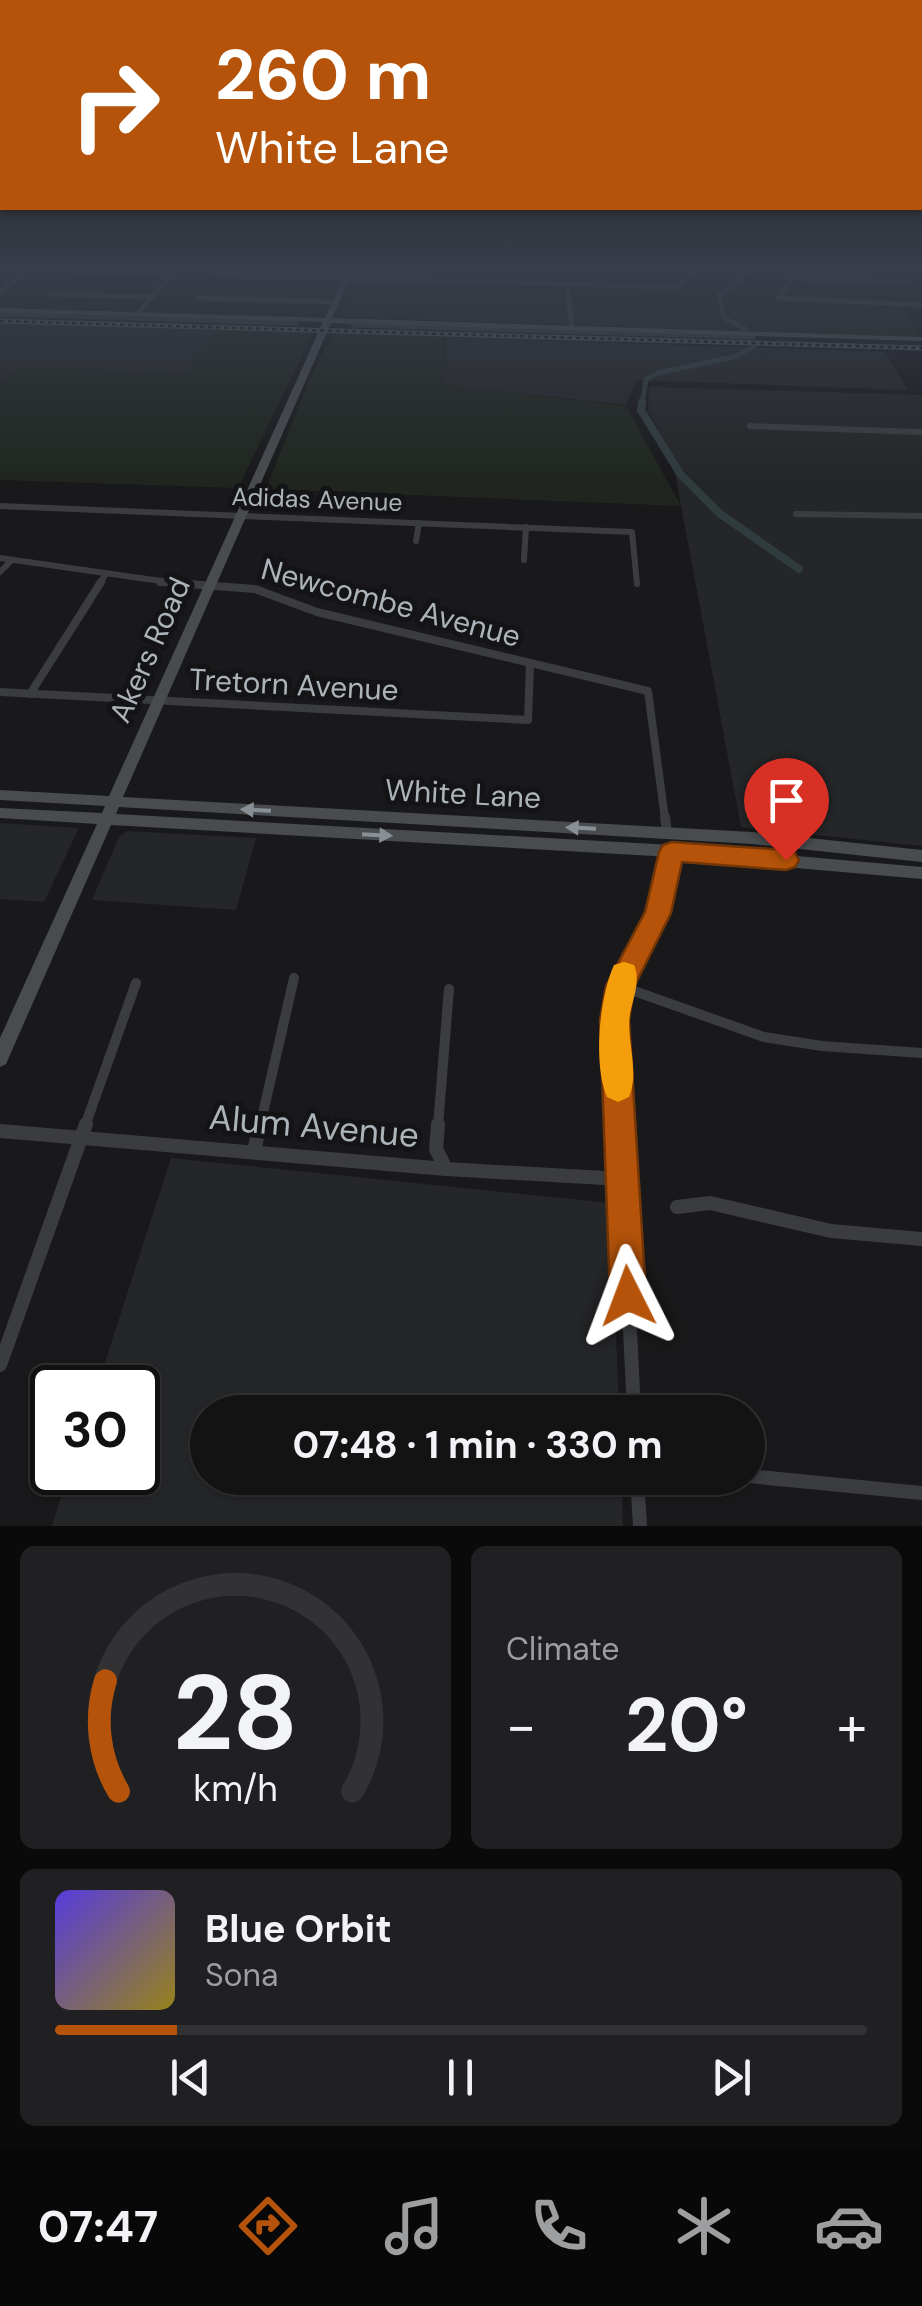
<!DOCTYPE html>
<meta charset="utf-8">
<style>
:root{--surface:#131314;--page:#202022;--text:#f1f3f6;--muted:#9d9ea0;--line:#323234;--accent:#b45309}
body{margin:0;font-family:"DM Sans",sans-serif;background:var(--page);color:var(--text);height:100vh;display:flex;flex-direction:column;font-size:38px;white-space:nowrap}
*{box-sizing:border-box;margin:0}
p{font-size:32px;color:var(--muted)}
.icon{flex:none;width:55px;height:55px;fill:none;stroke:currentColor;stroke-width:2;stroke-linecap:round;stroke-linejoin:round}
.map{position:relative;height:1526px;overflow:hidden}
.panel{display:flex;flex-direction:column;gap:20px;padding:20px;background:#0a0a0b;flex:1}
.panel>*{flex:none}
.guide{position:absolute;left:0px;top:0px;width:922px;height:210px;box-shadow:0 2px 8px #0004,0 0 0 2px var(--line);background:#b45309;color:#fff;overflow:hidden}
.speed{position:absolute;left:30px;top:1365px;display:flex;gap:20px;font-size:50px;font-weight:700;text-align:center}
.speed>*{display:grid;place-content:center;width:130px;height:130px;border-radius:50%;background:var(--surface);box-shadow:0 2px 8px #0004,0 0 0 2px var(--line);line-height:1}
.speed .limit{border:5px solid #111;border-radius:15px;background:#fff;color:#111}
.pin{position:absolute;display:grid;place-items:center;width:85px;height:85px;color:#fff;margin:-102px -42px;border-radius:50% 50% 50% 0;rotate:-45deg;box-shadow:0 0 10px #0007}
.pin .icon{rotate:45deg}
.me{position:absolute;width:110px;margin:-55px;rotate:357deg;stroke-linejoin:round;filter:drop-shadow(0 0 8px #0008)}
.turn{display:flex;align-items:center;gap:35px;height:210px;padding:0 50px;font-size:45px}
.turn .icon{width:130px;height:130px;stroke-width:2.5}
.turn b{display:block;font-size:70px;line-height:85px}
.big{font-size:75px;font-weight:700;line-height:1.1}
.panel .tile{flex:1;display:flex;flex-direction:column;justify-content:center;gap:15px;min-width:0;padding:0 35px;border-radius:15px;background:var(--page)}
.panel .dial{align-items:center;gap:0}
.dial svg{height:260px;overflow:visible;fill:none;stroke:var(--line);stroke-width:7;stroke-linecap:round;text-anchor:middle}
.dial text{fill:var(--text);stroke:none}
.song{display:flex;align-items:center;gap:30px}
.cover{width:120px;height:120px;border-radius:15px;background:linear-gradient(135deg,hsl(250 70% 55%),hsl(50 70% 35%))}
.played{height:10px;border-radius:5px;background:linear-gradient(90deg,var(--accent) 15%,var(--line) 15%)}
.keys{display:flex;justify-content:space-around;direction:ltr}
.heat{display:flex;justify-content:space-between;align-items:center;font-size:55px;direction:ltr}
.panel .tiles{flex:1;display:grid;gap:20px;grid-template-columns:1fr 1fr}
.tile:last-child{grid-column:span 2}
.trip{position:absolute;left:190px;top:1395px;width:575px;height:100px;border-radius:50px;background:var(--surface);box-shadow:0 2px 8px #0004,0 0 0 2px var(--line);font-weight:700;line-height:100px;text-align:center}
.dock{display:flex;height:160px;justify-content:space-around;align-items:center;background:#080808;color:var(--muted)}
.dock .icon{width:70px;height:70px}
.dock .selected{color:var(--accent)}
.dock b{font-size:45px;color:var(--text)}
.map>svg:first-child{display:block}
</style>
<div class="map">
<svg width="922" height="1526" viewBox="0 0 922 1526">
<rect width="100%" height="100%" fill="#19191b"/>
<g fill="#252628">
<path d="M0,323L217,330L189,372L18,368L0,385Z"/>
<path d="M445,337L885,352L908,390L636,380L626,405L444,385Z"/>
<path d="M649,387L922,395V846L741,827L671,452L648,411Z"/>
<path d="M0,823L79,828L44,902L0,899Z"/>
<path d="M127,831L256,838L236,910L92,900L119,837Z"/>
<path d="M171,1158L611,1203L619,1412H208V1478H621L623,1526H52L69,1473L138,1472V1388L97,1387Z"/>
</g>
<g fill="#20261f">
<path d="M351,291L902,307L921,337L340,317Z"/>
<path d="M217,330L313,332L238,488L0,480V385L18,368L189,372Z"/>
<path d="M334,332L444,337V385L626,406L681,506L266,489L311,376Z"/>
</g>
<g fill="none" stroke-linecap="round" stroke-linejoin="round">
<g stroke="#303b3e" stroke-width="5">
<path d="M0,314L297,323"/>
<path d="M353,325L753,337"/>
<path d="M746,329L724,318L719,295L740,281L751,266"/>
<path d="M642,405L646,380L657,373L734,357L755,346"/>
</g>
<path stroke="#303b3e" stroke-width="8" d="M642,402L641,410L681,475L719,513L799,569"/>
<g stroke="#3a3c40" stroke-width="5">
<path d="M800,266L778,298L922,305"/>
<path d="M0,269H27"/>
<path d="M75,270L172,273"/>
<path d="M214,275L678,287L700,266"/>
<path d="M790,278L908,282"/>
<path d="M567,284L572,327"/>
<path d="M0,293L27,269"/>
<path d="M50,294L152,297"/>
<path d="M197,298L336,302"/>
<path d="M139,312L178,266"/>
</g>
<g stroke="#3a3c40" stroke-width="6">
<path d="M750,426L922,432"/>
<path d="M0,506L632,532L637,584"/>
<path d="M796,514L922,516"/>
<path d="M416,541L419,523"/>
<path d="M0,558L182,584"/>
<path d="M524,560L526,527"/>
<path d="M0,572L12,560"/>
<path d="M99,584L106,574"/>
</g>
<g stroke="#3a3c40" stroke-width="8">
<path d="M160,582L255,589L317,612L648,691L665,819"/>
<path d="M0,692L528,720L530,663"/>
<path d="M30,694L101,582"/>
</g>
<g stroke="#3a3c40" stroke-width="10">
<path d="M665,817L667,833"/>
<path d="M620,986L764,1037L822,1046L922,1053"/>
<path d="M85,1126L136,983"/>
<path d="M260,1126L294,978"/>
<path d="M438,1126L449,989"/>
<path d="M620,1126L615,1020L627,968L664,898L672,851"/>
</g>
<g stroke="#3a3c40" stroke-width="14">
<path d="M438,1124L436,1149L446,1169"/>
<path d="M620,1124L634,1412"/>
<path d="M0,1131L446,1169L622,1179"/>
<path d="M254,1151L260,1124"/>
<path d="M677,1207L710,1203L831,1231L922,1239"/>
<path d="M0,1365L86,1124"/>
<path d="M748,1476L922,1493"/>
<path d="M637,1478L640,1526"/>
</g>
<g fill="#484c4f" fill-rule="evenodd">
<path d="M349,266H355L332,318L922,337V341L331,323L123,797L752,832L922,850V862L752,844L119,807L116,814L672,845L922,867V879L672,857L111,825L6,1064L0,1067V1038L97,824L0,818V808L102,813L105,806L0,800V790L109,796L323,322L0,312V308L325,318Z"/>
<path d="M918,266H922V269Z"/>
</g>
<g stroke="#4d5154" stroke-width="5">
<path id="rail" d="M0,321L922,348"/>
</g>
<use href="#rail" stroke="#141416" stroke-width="2.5" stroke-dasharray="4" stroke-linecap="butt"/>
</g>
<defs><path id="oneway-solid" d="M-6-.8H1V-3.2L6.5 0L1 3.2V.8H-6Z" transform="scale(2.5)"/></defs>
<g fill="#899095">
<use href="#oneway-solid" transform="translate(256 810) rotate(-177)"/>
<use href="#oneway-solid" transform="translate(581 828) rotate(-177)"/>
<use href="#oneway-solid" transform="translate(377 835) rotate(3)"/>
</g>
<linearGradient id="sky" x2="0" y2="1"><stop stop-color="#0e0e0f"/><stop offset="0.56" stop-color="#383e4a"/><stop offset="1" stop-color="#383e4a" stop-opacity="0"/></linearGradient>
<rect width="922" height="479" fill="url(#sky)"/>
<path fill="#b45309" stroke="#753606" stroke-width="2.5" d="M672,842L786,850L795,853L799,860L795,867L786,870L682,862L671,913L634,987L629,1020L646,1296L641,1309L628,1314L616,1309L610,1296L600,1020L606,986L645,912L659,852L663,845Z"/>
<path fill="#f59e0b" d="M624,962L634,965C641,980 633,998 630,1014C626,1041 640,1072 629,1097L618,1102L607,1097C593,1065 599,998 614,965Z"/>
<g text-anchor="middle" stroke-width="10" stroke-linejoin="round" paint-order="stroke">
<g font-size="25" fill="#acb4ba" stroke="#141416">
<text transform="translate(317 499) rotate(2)" y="9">Adidas Avenue</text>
</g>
<g font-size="30" fill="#acb4ba" stroke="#141416">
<text transform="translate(391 603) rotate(15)" y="10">Newcombe Avenue</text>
<text transform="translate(150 650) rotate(-66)" y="10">Akers Road</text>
<text transform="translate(294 685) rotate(3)" y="10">Tretorn Avenue</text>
<text transform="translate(463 794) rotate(3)" y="10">White Lane</text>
</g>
<g font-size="35" fill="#acb4ba" stroke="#141416">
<text transform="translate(314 1126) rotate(5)" y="12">Alum Avenue</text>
</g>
</g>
</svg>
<div class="speed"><div class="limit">30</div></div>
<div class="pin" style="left:786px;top:860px;background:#d93025"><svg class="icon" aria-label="arrive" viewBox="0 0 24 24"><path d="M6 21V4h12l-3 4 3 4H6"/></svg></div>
<svg class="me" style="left:628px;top:1296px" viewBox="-20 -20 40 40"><path d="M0-17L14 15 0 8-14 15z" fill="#b45309" stroke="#fff" stroke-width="4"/></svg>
<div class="trip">07:48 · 1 min · 330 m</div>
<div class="guide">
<div class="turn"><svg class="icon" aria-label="right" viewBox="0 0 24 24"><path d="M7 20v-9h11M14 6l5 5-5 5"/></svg><div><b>260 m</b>White Lane</div></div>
</div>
</div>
<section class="panel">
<div class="tiles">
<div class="tile dial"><svg viewBox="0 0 100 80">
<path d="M14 69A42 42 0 1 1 86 69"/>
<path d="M14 69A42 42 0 0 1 10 35" stroke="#b45309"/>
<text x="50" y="56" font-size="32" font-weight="700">28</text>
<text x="50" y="72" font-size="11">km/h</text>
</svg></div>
<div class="tile"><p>Climate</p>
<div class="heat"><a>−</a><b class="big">20°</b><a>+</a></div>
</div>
<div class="tile">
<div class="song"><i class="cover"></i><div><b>Blue Orbit</b><p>Sona</p></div></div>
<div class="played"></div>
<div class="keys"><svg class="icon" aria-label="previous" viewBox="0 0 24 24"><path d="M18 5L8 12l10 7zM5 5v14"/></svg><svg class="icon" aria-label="pause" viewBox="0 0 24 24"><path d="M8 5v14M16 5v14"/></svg><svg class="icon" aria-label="next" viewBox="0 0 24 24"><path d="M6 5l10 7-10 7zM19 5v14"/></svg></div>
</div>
</div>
</section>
<nav class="dock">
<b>07:47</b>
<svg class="icon selected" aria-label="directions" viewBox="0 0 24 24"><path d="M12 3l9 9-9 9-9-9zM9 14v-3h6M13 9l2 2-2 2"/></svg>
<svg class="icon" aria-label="music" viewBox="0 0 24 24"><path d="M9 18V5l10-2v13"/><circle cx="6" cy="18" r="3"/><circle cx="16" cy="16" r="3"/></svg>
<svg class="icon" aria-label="phone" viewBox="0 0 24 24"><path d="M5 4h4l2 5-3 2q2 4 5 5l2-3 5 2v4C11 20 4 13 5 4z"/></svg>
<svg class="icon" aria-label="climate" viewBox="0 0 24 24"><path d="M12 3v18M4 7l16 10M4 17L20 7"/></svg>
<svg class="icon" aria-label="car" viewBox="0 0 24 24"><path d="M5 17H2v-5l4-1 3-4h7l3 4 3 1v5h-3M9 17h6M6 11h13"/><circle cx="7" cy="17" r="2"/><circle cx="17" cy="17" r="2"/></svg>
</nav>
